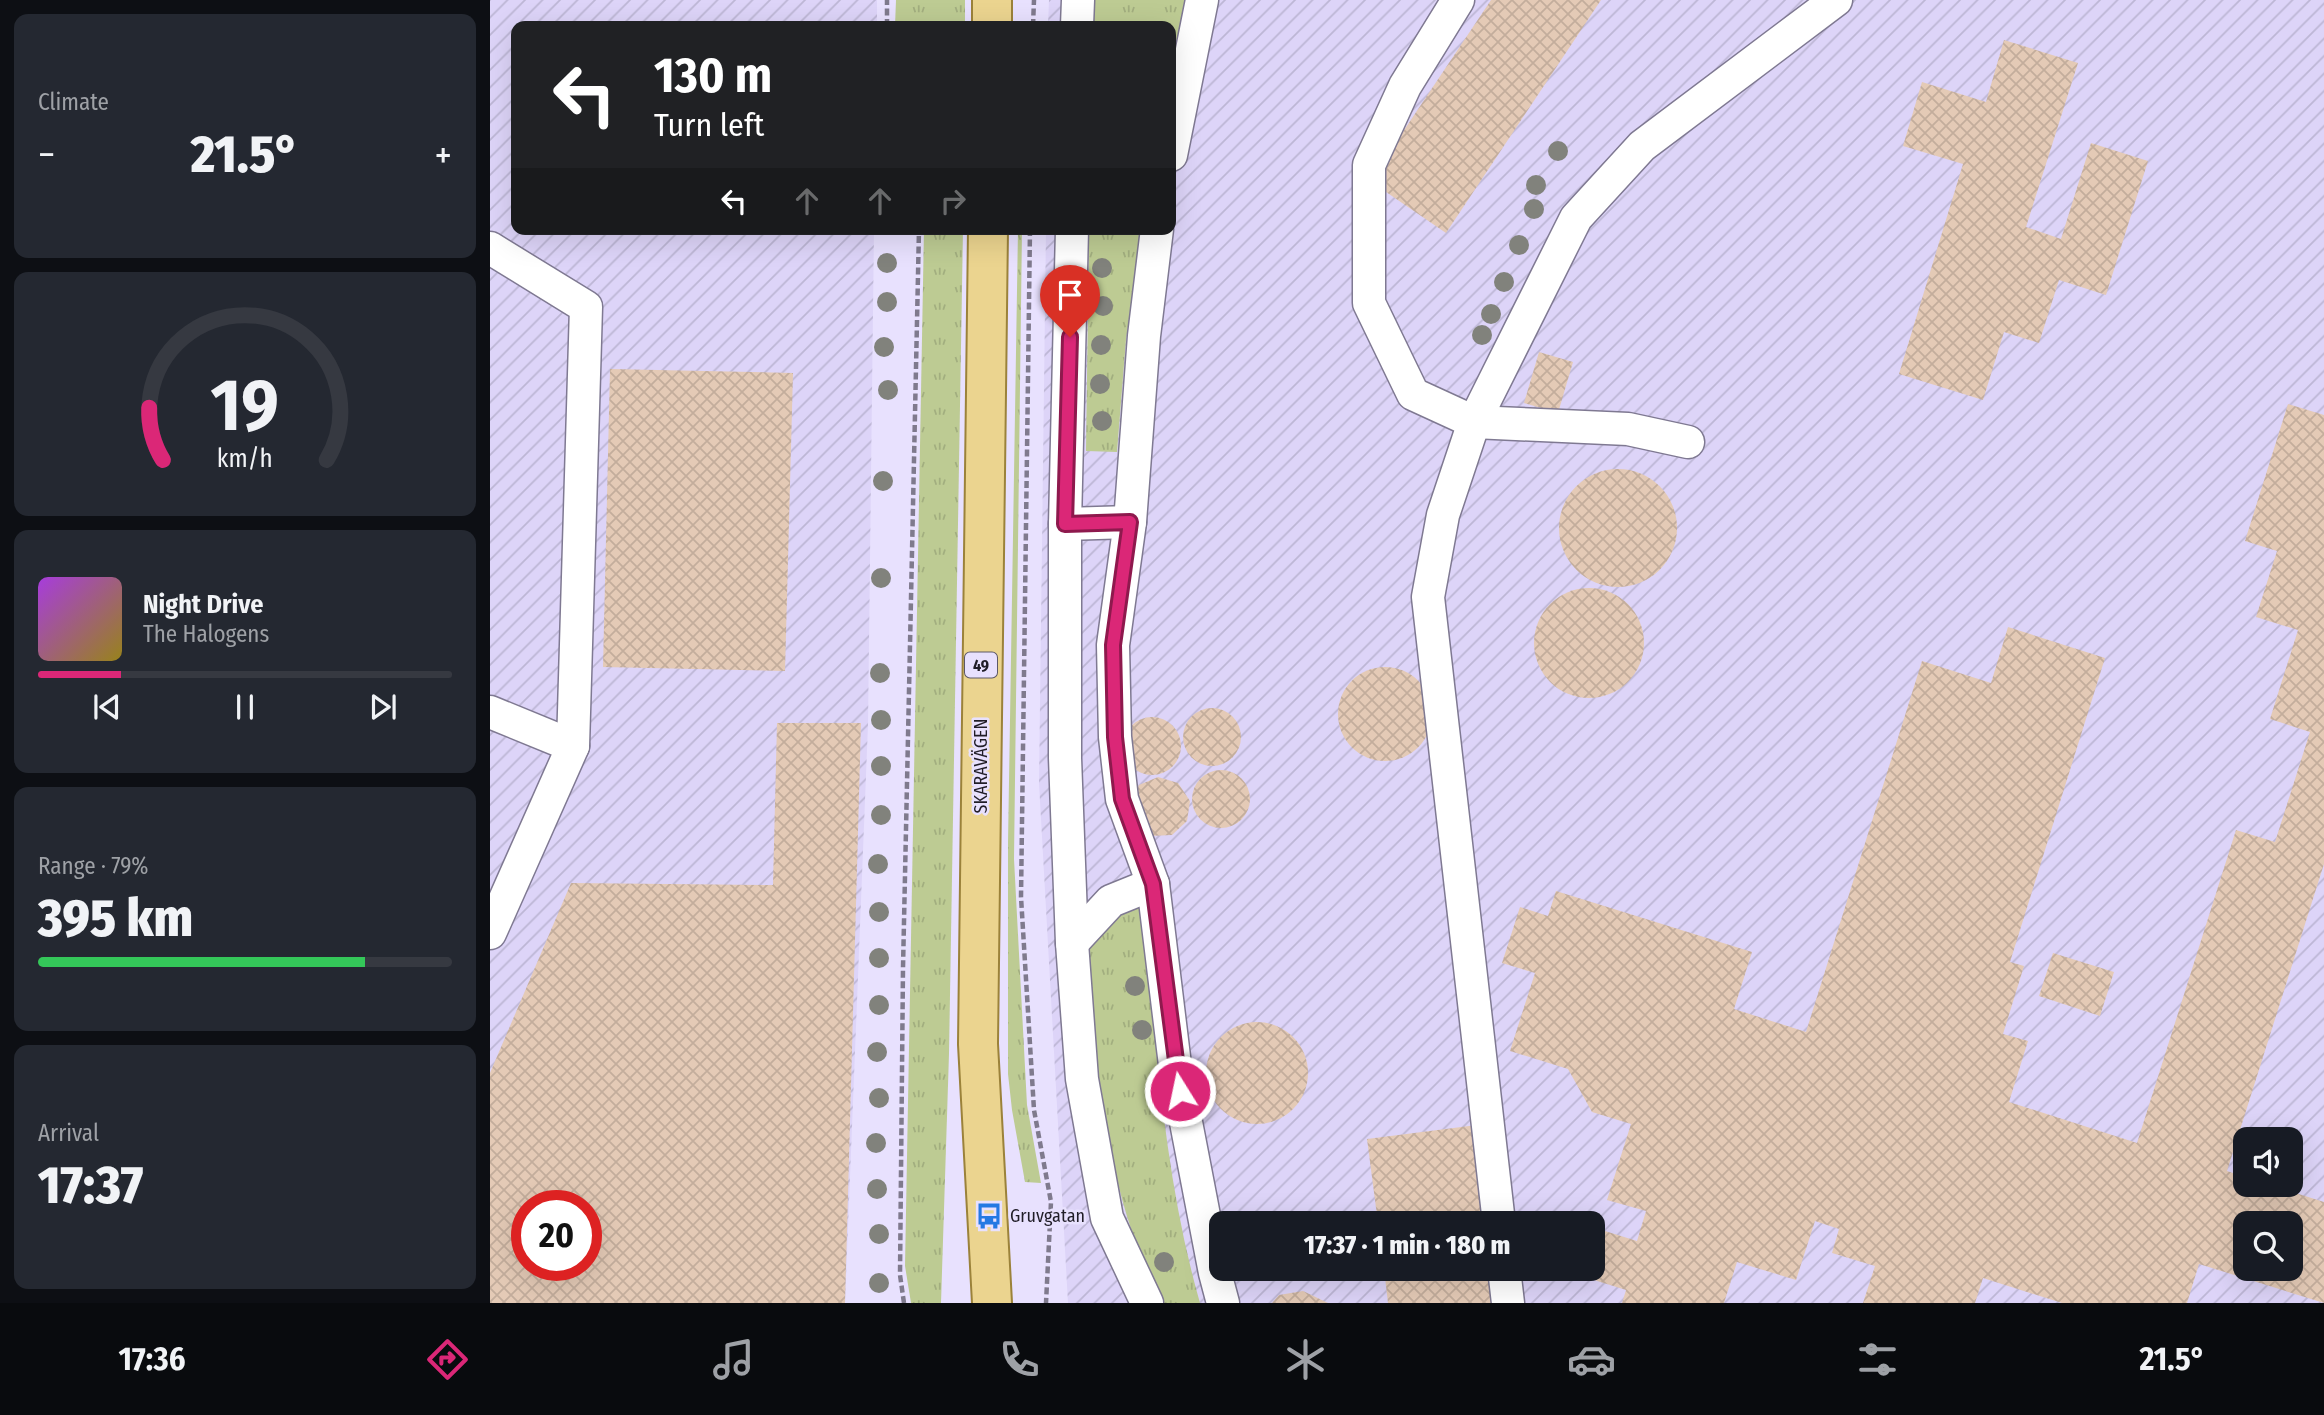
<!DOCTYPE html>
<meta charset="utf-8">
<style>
:root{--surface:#171b24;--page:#242831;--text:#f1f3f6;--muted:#9ea1a6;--line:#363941;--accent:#db2777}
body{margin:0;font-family:"Fira Sans Condensed",sans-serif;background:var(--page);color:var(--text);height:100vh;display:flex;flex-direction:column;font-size:26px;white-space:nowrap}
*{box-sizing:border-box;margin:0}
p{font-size:23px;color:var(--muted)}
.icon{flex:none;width:38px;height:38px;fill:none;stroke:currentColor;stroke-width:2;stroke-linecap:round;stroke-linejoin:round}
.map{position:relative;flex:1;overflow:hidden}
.sheet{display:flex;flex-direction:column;gap:14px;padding:14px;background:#0d0f14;width:490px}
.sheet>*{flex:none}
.top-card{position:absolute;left:21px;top:21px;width:665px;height:214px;border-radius:14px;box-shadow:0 7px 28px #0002;background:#202124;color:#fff;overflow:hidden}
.tools{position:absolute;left:1743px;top:1127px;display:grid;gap:14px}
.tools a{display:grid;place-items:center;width:70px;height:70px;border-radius:14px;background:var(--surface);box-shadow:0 7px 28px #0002;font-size:35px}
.speed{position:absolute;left:21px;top:1190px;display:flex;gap:14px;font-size:35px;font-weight:700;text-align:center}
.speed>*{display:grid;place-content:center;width:91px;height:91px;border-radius:50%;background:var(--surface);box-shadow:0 7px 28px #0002;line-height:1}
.speed .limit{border:10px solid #d22;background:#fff;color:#111}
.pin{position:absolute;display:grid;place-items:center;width:60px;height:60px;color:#fff;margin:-72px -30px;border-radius:50% 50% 50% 0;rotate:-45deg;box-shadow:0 0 7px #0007}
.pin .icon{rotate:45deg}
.me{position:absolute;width:77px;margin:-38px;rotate:350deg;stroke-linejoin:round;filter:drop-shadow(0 0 5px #0008)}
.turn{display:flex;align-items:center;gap:24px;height:147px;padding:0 28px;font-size:32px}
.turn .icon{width:91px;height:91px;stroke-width:2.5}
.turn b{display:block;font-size:49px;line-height:60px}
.lanes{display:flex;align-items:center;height:66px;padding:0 28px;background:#0003;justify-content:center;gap:35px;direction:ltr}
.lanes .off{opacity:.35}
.big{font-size:52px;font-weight:800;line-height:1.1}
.sheet .widget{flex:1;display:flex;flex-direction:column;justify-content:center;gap:10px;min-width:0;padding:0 24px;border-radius:14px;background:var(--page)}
.sheet .dial{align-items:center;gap:0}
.dial svg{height:182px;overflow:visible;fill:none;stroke:var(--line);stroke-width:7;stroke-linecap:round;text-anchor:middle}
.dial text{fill:var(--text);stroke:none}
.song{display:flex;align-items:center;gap:21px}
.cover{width:84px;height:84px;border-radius:10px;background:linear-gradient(135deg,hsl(280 70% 55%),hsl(50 70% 35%))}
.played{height:7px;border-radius:4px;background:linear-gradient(90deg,var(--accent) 20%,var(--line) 20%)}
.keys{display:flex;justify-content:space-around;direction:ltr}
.heat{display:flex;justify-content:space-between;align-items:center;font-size:38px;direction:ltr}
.charge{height:10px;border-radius:5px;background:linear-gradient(90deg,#34c759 79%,var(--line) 0)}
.trip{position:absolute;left:719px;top:1211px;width:396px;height:70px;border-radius:14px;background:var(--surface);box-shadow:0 7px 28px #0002;font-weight:800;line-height:70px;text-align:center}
.dock{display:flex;height:112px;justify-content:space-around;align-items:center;background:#090b0e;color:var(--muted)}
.dock .icon{width:49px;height:49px}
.dock .current{color:var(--accent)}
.dock b{font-size:32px;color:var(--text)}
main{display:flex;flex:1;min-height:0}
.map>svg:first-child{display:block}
</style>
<main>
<section class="sheet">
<div class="widget"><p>Climate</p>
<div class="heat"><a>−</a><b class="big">21.5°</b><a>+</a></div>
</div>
<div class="widget dial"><svg viewBox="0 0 100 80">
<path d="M14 69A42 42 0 1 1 86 69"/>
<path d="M14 69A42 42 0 0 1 8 46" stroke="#db2777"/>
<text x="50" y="56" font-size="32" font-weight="700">19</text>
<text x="50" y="72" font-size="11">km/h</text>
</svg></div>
<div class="widget">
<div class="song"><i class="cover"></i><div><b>Night Drive</b><p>The Halogens</p></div></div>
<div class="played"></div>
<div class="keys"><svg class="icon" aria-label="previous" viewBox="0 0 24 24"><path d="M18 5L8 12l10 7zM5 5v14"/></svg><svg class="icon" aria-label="pause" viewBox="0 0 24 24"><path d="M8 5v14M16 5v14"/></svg><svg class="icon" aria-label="next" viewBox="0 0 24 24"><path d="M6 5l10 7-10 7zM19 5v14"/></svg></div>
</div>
<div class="widget"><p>Range · 79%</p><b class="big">395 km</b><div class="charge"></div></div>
<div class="widget"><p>Arrival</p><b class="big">17:37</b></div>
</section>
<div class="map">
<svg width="1834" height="1303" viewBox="0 0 1834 1303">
<defs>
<pattern id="industrial-furrows" width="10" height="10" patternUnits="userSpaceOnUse" patternTransform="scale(1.75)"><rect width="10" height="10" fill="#ddd4f8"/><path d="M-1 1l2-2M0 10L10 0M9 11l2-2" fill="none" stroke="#bdb6d5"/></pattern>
<pattern id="grass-tufts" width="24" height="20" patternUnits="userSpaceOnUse" patternTransform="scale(1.75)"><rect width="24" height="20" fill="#bdcb93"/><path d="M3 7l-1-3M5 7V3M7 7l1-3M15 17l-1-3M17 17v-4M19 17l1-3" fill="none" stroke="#a2ae7f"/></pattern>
<pattern id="building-cross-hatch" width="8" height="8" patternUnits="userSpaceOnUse" patternTransform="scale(1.75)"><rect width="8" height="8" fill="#e4cab6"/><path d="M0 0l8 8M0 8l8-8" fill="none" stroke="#c3ad9c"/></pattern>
</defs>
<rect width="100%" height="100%" fill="#e8e1fe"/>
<g fill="url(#industrial-furrows)" fill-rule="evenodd">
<path d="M0,0H387V26H26V229H384L378,725L355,1303H0ZM37,1206H96V1265H37Z"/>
<path d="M559,0H1834V1303H578L549,783L556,229H681V26H558ZM1755,1139H1801V1185H1755ZM732,1223H1102V1269H732ZM1755,1223H1801V1269H1755Z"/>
</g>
<g fill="url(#grass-tufts)">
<path d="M406,0H475V26H405Z"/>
<path d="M603,0H695L681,69V26H603Z"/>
<path d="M434,229H473L459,1054L451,1303H421L415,1266Z"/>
<path d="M528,229H532L524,859L537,1105L551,1183L535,1182L522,1110L518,1074V843Z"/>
<path d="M599,229H652L636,340L627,452L596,451Z"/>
<path d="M651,902C666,1036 673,1174 710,1303H671C629,1217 613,1127 602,1031C600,1010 594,972 599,952C607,925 628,914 651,902Z"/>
</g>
<g fill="url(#building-cross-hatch)" fill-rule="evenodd">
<path d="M1001,0H1111L956,233L880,181Z"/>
<path d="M1514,40L1588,63L1536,227L1571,239L1601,143L1658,161L1616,295L1569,280L1549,343L1514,332L1493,400L1409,374L1473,164L1413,146L1432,82L1496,102Z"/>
<path d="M1049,352L1083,362L1068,413L1034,403Z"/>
<path d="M120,369L303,373L295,671L113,667Z"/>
<path d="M1798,404L1834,415V864L1737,1171L1755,1177V1185H1780L1834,1202V1303L1709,1264L1697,1303H1572L1493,1278L1485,1303H1373L1385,1266L1342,1253L1349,1229L1325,1221L1306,1280L1247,1262L1234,1303H1132L1136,1290L1085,1274L1086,1269H1102V1227L1147,1241L1156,1211L1117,1200L1141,1124L1102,1112L1078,1069L1020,1051L1045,973L1012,963L1030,907L1058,916L1066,891L1262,952L1244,1009L1316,1032L1432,661L1501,683L1518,627L1615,658L1520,962L1534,966L1513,1034L1538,1041L1519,1102L1647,1143L1746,830L1785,842L1820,732L1780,719L1808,630L1766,617L1787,551L1755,541ZM1755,1223H1801V1269H1755Z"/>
<circle cx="1128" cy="528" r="59"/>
<circle cx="1099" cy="643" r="55"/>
<circle cx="895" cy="714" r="47"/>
<circle cx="722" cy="737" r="29"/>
<circle cx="662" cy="746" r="29"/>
<path d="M287,723H371L355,1303H0V1073L81,883L283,885ZM37,1206H96V1265H37Z"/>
<circle cx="731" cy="799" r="29"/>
<path d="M668,777L688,783L700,801L697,821L682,835L661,836L640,804L649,785Z"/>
<path d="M1563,953L1624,972L1610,1016L1549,996Z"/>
<circle cx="767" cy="1073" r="51"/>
<path d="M987,1125L999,1223H888L877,1139Z"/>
<path d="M894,1269H1005L1010,1303H898Z"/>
<path d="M813,1291L838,1303H782L789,1295Z"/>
</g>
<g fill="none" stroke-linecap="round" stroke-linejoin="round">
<g stroke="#7f7992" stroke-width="35">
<g id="minor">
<path d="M968,0L915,86L879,165V303L923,394L984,422L1138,429L1198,442"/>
<path d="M587,26L588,0"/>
<path d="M681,155L712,0"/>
<path d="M582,229L575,524V758L582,943L592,1079L617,1218L657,1303"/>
<path d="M667,229L654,336L640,522L623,645L625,737L632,799L663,884L685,1065L725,1273L733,1303"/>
<path d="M0,248L96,307L83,746L0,933"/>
<path d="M575,524L640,522"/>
<path d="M0,712L83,746"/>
<path d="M582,943L621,901L663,884"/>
<path d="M1009,1223L938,597L953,515L984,422L1086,218L1152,146L1346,0"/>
<path d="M1014,1269L1018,1303"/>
</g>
</g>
<g stroke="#9b823a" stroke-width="42">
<g id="major">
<path d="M502,26V0"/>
<path d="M498,229L488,1044L502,1303"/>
</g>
</g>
<g stroke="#7f7a8d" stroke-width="4.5" stroke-dasharray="7 3.5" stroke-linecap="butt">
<path d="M397,26V0"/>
<path d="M543,26L544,0"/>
<path d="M540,229L531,897L544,1110L561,1202L556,1303"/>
<path d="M414,1303L410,1275L413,968L429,229"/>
</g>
<use href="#minor" stroke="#fff" stroke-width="32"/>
<use href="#major" stroke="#ebd48f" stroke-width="38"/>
</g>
<g fill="#81827c">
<circle cx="1068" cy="151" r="10"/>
<circle cx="1046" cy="185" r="10"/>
<circle cx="1044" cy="209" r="10"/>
<circle cx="1029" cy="245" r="10"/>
<circle cx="397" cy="263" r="10"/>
<circle cx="612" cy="268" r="10"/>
<circle cx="1014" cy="282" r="10"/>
<circle cx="397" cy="302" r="10"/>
<circle cx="613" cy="306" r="10"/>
<circle cx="1001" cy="314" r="10"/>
<circle cx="992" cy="335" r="10"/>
<circle cx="611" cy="345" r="10"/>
<circle cx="394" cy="347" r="10"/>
<circle cx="610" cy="384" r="10"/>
<circle cx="398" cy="390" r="10"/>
<circle cx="612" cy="421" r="10"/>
<circle cx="393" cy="481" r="10"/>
<circle cx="391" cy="578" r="10"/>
<circle cx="390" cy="673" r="10"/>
<circle cx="391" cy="720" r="10"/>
<circle cx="391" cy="766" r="10"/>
<circle cx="391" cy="815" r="10"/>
<circle cx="388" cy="864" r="10"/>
<circle cx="389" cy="912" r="10"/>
<circle cx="389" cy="958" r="10"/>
<circle cx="645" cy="986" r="10"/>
<circle cx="389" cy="1005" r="10"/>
<circle cx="652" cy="1030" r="10"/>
<circle cx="387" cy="1052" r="10"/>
<circle cx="389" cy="1098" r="10"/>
<circle cx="386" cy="1143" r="10"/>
<circle cx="387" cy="1189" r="10"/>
<circle cx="389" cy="1234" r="10"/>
<circle cx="674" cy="1262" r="10"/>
<circle cx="389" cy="1283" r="10"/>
</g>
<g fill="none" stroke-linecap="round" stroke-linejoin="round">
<g stroke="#8e194d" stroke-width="18">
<path id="route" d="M580,337L575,524L640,522L623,645L625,737L632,799L663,884L690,1091"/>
</g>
<use href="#route" stroke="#db2777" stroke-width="12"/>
</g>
<defs>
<g id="bus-bare" transform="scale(2.1)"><path d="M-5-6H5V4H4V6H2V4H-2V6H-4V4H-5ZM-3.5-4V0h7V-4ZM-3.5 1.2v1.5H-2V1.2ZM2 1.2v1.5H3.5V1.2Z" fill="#2479e3" stroke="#e8e1fe" stroke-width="2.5" paint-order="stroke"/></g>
</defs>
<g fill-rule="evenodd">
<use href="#bus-bare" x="499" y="1216"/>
</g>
<g text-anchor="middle" stroke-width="5" stroke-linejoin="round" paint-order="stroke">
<rect fill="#e8e1fe" stroke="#5c5868" stroke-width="2" x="475" y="652.5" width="32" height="25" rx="5"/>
<g font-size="16" font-weight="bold" fill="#201d27">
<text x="491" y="671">49</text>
</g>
<g font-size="18" fill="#201d27" stroke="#e8e1fe">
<text transform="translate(491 766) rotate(-90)" y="6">SKARAVÄGEN</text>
</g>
<g font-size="18" fill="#201d27" stroke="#e8e1fe" text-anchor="start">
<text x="520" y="1222">Gruvgatan</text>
</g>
</g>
</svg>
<div class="tools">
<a><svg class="icon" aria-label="sound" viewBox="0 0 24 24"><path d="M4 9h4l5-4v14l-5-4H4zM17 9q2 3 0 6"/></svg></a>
<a><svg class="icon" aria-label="search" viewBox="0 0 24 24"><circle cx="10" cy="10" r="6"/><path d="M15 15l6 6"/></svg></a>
</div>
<div class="speed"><div class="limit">20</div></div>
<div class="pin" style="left:580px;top:337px;background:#d93025"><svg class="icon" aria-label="arrive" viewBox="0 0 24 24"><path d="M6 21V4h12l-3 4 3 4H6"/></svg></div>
<svg class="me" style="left:690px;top:1091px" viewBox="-20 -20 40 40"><circle r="17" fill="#db2777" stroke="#fff" stroke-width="3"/><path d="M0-11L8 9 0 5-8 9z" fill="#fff"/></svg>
<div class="trip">17:37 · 1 min · 180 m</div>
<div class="top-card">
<div class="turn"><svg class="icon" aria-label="left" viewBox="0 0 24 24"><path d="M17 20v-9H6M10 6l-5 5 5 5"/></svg><div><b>130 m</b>Turn left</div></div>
<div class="lanes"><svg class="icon" aria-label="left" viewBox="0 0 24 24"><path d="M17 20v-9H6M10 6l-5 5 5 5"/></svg><svg class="icon off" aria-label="ahead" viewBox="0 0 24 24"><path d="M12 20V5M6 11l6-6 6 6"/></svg><svg class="icon off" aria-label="ahead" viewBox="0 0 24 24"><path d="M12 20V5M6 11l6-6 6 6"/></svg><svg class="icon off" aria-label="right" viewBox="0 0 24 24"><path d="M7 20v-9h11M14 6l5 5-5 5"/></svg></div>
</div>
</div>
</main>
<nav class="dock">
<b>17:36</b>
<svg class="icon current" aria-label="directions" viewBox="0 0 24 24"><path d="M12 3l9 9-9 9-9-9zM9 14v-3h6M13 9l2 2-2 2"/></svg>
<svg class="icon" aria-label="music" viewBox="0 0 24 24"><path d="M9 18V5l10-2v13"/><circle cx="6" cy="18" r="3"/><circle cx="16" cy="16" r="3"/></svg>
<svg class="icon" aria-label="phone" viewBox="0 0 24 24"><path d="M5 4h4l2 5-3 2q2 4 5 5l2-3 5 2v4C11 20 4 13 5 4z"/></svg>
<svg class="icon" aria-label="climate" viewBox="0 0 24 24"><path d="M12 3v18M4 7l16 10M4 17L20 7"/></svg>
<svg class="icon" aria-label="car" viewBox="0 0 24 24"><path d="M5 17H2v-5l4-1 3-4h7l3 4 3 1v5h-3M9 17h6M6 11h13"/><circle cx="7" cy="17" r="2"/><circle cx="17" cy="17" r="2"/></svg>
<svg class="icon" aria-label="filters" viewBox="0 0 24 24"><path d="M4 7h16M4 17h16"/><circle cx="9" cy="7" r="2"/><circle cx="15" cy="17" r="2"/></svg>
<b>21.5°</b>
</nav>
